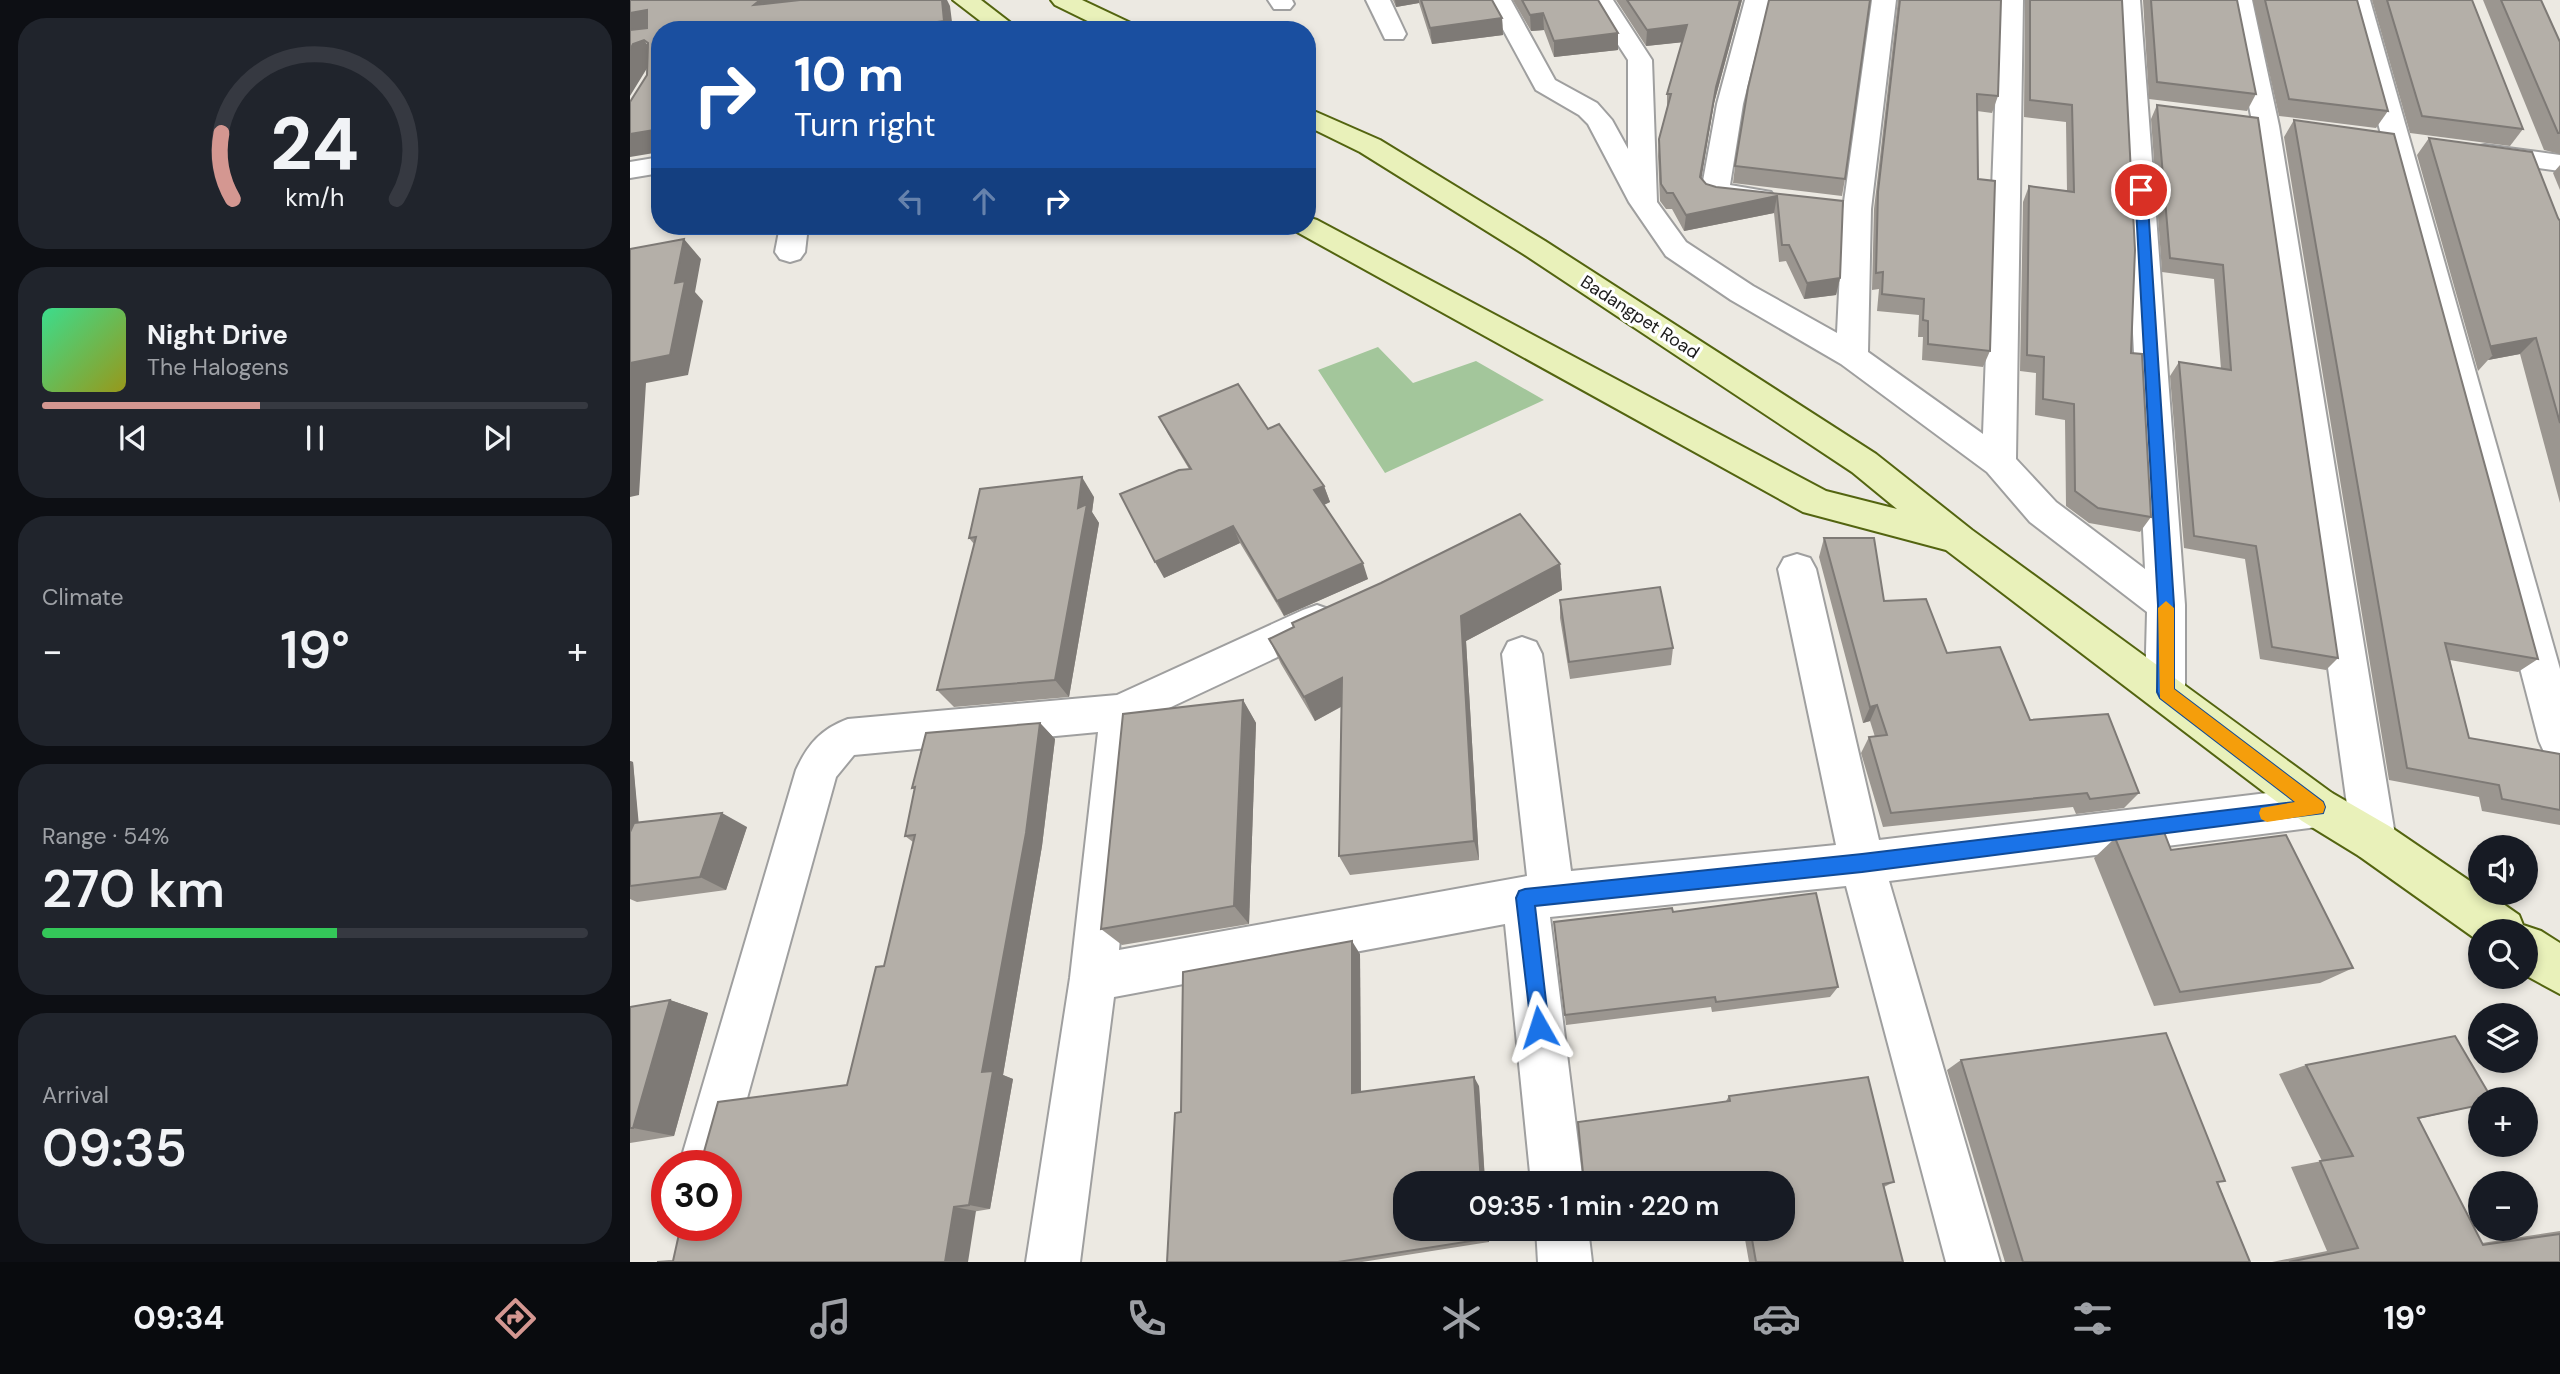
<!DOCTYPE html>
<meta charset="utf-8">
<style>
:root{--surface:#171b24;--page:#20242c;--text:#f1f3f6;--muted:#9ea1a6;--line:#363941;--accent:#d49791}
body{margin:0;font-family:"DM Sans",sans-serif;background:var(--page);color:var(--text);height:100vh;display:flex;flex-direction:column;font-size:26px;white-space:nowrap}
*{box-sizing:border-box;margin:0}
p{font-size:23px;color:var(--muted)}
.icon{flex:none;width:38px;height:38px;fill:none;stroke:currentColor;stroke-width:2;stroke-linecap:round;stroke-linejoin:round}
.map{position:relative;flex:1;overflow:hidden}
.panel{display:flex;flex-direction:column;gap:18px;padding:18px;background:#0d0f14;width:630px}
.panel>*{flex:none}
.banner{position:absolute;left:21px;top:21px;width:665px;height:214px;border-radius:28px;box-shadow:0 4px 10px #0003;background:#1a4fa0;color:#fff;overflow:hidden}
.buttons{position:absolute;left:1838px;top:835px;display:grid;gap:14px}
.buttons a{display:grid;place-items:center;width:70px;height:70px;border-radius:50%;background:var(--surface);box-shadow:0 4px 10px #0003;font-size:35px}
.speed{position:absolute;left:21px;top:1150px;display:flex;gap:14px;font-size:35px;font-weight:700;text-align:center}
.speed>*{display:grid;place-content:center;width:91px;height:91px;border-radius:50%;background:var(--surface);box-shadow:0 4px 10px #0003;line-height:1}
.speed .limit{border:10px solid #d22;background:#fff;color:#111}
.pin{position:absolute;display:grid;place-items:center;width:60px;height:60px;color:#fff;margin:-30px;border:4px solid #fff;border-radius:50%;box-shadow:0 2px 7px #0007}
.me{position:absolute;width:77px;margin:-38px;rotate:354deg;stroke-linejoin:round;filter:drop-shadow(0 0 5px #0008)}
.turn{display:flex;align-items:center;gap:24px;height:147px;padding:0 28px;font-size:32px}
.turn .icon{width:91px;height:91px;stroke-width:2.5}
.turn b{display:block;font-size:49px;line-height:60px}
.lanes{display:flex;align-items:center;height:66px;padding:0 28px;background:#0003;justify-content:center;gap:35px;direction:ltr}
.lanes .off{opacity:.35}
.big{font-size:52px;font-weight:600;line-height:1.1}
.panel .tile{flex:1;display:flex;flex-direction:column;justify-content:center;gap:10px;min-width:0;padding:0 24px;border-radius:28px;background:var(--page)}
.panel .dial{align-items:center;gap:0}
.dial svg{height:182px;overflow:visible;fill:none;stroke:var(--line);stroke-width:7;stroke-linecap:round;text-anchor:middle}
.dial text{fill:var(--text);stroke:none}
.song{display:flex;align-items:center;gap:21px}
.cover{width:84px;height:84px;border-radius:10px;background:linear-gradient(135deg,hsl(150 70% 55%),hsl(60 70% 35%))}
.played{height:7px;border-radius:4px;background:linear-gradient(90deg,var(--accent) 40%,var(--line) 40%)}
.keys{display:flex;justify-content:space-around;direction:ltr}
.heat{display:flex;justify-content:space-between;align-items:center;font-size:38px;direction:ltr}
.charge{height:10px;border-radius:5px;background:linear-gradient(90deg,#34c759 54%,var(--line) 0)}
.trip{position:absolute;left:763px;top:1171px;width:402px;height:70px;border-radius:28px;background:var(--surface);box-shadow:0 4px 10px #0003;font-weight:600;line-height:70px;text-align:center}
.menu{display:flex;height:112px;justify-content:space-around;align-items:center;background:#090b0e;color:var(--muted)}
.menu .icon{width:49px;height:49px}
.menu .active{color:var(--accent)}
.menu b{font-size:32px;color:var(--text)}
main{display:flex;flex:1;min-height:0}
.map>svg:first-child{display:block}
</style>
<main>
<section class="panel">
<div class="tile dial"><svg viewBox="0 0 100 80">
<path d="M14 69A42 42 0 1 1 86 69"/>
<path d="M14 69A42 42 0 0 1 9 40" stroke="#d49791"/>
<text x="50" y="56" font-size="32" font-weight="700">24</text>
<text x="50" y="72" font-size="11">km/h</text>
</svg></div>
<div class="tile">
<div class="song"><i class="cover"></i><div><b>Night Drive</b><p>The Halogens</p></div></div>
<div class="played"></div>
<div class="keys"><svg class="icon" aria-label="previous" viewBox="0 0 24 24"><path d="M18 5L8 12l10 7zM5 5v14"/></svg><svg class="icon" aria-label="pause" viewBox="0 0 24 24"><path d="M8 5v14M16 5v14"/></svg><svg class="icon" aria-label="next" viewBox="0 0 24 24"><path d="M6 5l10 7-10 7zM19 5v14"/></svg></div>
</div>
<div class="tile"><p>Climate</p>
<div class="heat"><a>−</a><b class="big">19°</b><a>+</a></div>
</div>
<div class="tile"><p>Range · 54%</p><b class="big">270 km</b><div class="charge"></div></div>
<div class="tile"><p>Arrival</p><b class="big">09:35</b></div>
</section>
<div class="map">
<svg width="1930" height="1262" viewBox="0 0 1930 1262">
<rect width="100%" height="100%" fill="#ece9e2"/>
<path fill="#a3c69b" d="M748,347L783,383L846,361L914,400L755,473L688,370Z"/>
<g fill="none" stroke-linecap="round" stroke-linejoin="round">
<g stroke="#9f9f9f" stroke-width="4">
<g id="minor">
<path d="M638,0H662L664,4L660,9H644Z"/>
<path d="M736,0H760L776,34L773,39H755Z"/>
<path d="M857,0H881L925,80L967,103L982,120L998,149V60L959,0H983L1022,60L1027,202L1056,242L1123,286L1207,333L1213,209L1242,0H1266L1241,209L1238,352L1353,434L1369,0H1393L1386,459L1426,502L1515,569L1486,0H1510L1555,605V692L1549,704L1535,709L1521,704L1515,692L1517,612L1400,522L1357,472L1211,364L1101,300L1036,256L999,202L958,124L949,115L906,90Z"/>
<path d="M1115,0H1139L1113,104L1100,185L1141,192L1145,198L1141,204C1121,209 1095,203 1075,198L1071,192L1087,104Z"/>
<path d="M1598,0H1622L1649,126L1766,841L1759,856L1744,862L1729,856L1722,841L1623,126Z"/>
<path d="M1716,0H1740L1930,669V759L1915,754L1909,741Z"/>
<path d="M1855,145L1930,155V171L1845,159L1841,153L1845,147Z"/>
<path d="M30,157V173L0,178V162Z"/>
<path d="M150,226H178L175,252L170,259L160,262L150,259L145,252Z"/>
<path d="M1167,554L1180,558L1186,569L1249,840L1687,787L1702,793L1708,807L1702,821L1687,827L1259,881L1370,1262H1316L1216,886L920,917L953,1183H901L875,924L484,997L450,1262H396L440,978L468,732L224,755L206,777L96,1174V1166H49L166,770C178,744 191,729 218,719L487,695L673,610L687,605L701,610L706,621L701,632L509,722L489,950L897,876L872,654L878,642L892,637L906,642L912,654L941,871L1206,845L1148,569L1154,558Z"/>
<path d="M906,1228H958L962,1262H908Z"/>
</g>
</g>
<g stroke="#536410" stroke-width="4">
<g id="secondary">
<path d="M323,0H351L390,30H362Z"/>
<path d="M421,0H452L505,25L508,30H476L425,5Z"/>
<path d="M677,108L750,140L915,241L1246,454L1342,530L1702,793L1759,826L1850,888V892H1856L1889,915L1893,925L1911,931L1930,943V994L1895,975V931H1850V942L1729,856L1672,821L1316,550L1173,512L667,232L663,226H677V217L687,220L1196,491L1267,509L1222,472L895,255L730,152L677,126Z"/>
</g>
</g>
<use href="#minor" fill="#fff" fill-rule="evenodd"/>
<use href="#secondary" fill="#e9f1ba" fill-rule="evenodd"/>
</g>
<g fill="#9b9690">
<path d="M763,0H862L872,18L873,35L802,44L789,3L766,7Z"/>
<path d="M883,0H968L988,33V50L924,57L914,30L901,31Z"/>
<path d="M986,0H1112L1084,103L1071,178L1076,184L1086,187L1213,201L1210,278L1206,295L1174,299L1156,261L1149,262L1144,213L1054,231L1042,209H1036L1030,201L1028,156L1029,139L1037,111V94L1052,42L1016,46Z"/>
<path d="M1268,0H1371L1368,96L1362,113L1347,111L1348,179L1360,351L1353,367L1292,360L1293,337H1288L1289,315L1247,311L1249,289L1242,290L1244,209Z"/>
<path d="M1395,0H1492L1501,353L1521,517L1510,532L1459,523L1436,506L1435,420L1405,415L1406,373L1390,371L1393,202L1399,186L1437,191L1436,122L1394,117Z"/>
<path d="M1513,0H1607L1626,94L1617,111L1519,99Z"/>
<path d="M1623,0H1727L1758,111L1746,128L1649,116Z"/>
<path d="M1742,0H1842L1893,129L1880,146L1780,133Z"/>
<path d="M1853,0H1911L1930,42V154L1914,150Z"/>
<path d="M1527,105L1628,118L1708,658L1696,670L1630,659L1615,559L1554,548L1540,376L1549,362L1591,369L1584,279L1532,272L1521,119Z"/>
<path d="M1664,120L1908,659L1888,672L1820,660L1839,738L1930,754V825L1852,811L1849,797L1759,780L1654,137Z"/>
<path d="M1799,138L1928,218L1930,221V503L1890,354L1858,360L1848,371L1787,155Z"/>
<path d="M1930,165V190L1923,173Z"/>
<path d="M1105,166L1215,179L1212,196L1103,183Z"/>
<path d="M529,417L638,429L694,486L700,502L694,505L738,579L654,616L610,543L534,578L559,469L538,434Z"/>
<path d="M464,497L462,512L469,523L439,697L324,707L307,690L344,544L339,538Z"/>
<path d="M1194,538L1254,601L1317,653L1400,720L1509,793L1494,808L1446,814L1443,807L1253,827L1231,753L1239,737H1245L1240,721L1233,723L1189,557Z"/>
<path d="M930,564L932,590L836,641L849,860L720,875L709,856L711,707L685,721L651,664L639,639Z"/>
<path d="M930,600L1043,648L1041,665L940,679L930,618Z"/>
<path d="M613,700L626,723L619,924L492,945L471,929Z"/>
<path d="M410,723L425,739L412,846L373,1075L383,1079L360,1209L43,1261L70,1165L217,1085L254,966L283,842L275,836L285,790L282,788Z"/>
<path d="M0,761L3,762L8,823L117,827L96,890L7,902L0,899V832L1,829L0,830Z"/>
<path d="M1485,838L1541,850L1723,968L1690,983L1524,1006L1464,858Z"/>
<path d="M1043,912L1208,987L1200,997L1082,1012L1081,1007L936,1025L924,922Z"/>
<path d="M730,954L731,1092L849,1086L859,1242L732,1262H537L551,1112Z"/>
<path d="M40,1000L78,1013L44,1136L0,1143V1007Z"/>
<path d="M1331,1060L1588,1183L1620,1262H1375L1317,1070Z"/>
<path d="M1676,1065L1850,1105L1788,1119L1852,1243L1930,1231V1262H1642L1697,1251L1661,1167L1692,1161L1649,1074Z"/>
<path d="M1099,1096L1264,1182L1254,1187L1273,1262H1119L1113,1228H1153L1096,1101Z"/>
<path d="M959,1228H1019L962,1237Z"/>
</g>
<g fill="#7e7a76">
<path d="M130,0H167L124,5Z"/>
<path d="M312,0H317L320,6L323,30H253Z"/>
<path d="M765,0H789V3L766,7Z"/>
<path d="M1110,0H1112L1084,103L1069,193L1070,177L1086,87Z"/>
<path d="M17,10L32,30L0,35V13Z"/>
<path d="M913,13L914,30L901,31L900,15Z"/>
<path d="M872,18L873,35L802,44L800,28Z"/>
<path d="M1057,25L1055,42L1016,46L1017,30Z"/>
<path d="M988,33V50L924,57V41Z"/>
<path d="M14,40L29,61L19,65L0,96V50L3,44Z"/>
<path d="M30,129V152L0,157V134Z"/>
<path d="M1147,196L1144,213L1054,231L1056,215Z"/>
<path d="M54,239L71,259L65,292L73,301L58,375L16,383L9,495L0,497V363L45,283Z"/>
<path d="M1210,278L1206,295L1174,299L1177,283Z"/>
<path d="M1906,338L1890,354L1858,360L1863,355L1862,346Z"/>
<path d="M452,477L464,497L462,512L469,523L439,697L425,680Z"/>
<path d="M694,486L700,502L689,507L684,490Z"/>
<path d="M603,526L610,543L534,578L525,562Z"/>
<path d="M733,563L738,579L654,616L647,601Z"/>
<path d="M930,564L932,590L836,641L849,860L844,841L831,616Z"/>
<path d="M712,678L721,701L685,721L674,697Z"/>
<path d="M613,700L626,723L619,924L604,906Z"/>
<path d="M1247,705L1240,721L1233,723L1240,707Z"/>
<path d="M410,723L425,739L412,846L373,1075L383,1079L360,1209L339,1205L352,1072Z"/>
<path d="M0,761L3,762L9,826L0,830Z"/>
<path d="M92,813L117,827L96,890L70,877Z"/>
<path d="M722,941L730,954L731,1102L722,1093Z"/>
<path d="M40,1000L78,1013L44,1136L3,1128Z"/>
<path d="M844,1077L849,1086L855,1183H851Z"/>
<path d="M324,1207L346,1211L338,1262H315Z"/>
<path d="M854,1228H858L859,1242L854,1239Z"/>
</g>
<g fill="#b4afa8" stroke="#7e7a76" stroke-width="2">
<path d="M0,0H130L124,5L170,0H312L314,21L253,30H30V129L0,134V102L17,75L18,43L14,40L3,44L0,50V30L17,28V10L0,13Z"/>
<path d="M791,0H862L872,18L800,28Z"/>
<path d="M892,0H968L988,33L924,41L913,13L900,15Z"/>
<path d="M997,0H1110L1086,87L1070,177L1076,184L1086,187L1213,201L1210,278L1177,283L1159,245H1152L1147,196L1056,215L1043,193H1037L1031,184L1029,139L1041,94H1037L1057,25L1017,30Z"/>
<path d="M1139,0H1240L1215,179L1105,166L1118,88Z"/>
<path d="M1270,0H1371L1368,96L1347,94L1348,179L1365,181L1360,351L1298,344V321L1293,320L1294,299L1252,294L1253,272L1246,273L1248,192Z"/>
<path d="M1400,0H1492L1505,250L1501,353L1512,354L1521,517L1468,508L1445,491L1444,404L1413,399L1414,357L1397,355L1399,186L1444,192L1442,105L1400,100Z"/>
<path d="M1521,0H1607L1626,94L1527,82Z"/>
<path d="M1635,0H1727L1758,111L1659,99Z"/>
<path d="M1757,0H1842L1893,129L1792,116Z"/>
<path d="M1871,0H1911L1930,42V133H1928Z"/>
<path d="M1527,105L1628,118L1708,658L1642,647L1626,546L1564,536L1549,362L1601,370L1593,265L1540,258Z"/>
<path d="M1664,120L1764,134L1908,659L1815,643L1839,738L1930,754V810L1872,799L1869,785L1777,768Z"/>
<path d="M1799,138L1902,152L1928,218L1930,221V423L1906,338L1862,346L1863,355Z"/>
<path d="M54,239L45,283L55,281L40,355L0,363V249Z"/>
<path d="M608,384L638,429L649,424L694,486L684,490L733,563L647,601L603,526L525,562L490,494L549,470L561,469L529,417Z"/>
<path d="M452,477L448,508L457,504L425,680L307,690L346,537L339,538L350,489Z"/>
<path d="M890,514L930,564L831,616L844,841L709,856L712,678L674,697L639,639L664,627L662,623L751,583Z"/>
<path d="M1194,538H1244L1254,601L1296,599L1317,653L1370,647L1400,720L1478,714L1509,793L1460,799L1457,793L1261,813L1239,737L1257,735L1247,705L1240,707Z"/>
<path d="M1030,587L1043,648L939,662L930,600Z"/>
<path d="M613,700L604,906L471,929L493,714Z"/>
<path d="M410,723L396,833L352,1072L363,1071L339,1205L324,1207L315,1262H27L43,1261L51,1225H96V1166H70L88,1102L217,1085L246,967L254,966L285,835L275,836L285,787L282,788L296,733Z"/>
<path d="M92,813L70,877L0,886V832L4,823Z"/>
<path d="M1534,832L1541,850L1656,835L1723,968L1550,992L1485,838Z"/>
<path d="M1186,893L1208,987L1086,1002L1085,997L935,1015L924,922L1042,908L1043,912Z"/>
<path d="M722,941V1093L844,1077L851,1183H775V1228H854V1239L708,1262H537L545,1113L551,1112L553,972Z"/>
<path d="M40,1000L3,1128H0V1007Z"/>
<path d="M1536,1033L1595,1181L1587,1182L1620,1262H1393L1331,1060Z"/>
<path d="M1825,1036L1862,1099H1850V1105L1788,1118L1853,1245L1930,1234V1262H1659L1728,1248L1690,1161L1723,1156L1676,1065Z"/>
<path d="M1238,1077L1264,1182L1253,1184L1273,1262H1126L1120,1228H1153V1183H954L948,1122L1100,1101L1099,1096Z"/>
<path d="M50,1163H63V1166H49Z"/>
<path d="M37,1204V1219H32Z"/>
<path d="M960,1228H997L962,1234Z"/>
</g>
<path fill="#1a73e8" stroke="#114b97" stroke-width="2" d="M1511,186L1517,190L1544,605V689L1693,802L1695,807L1693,813L1232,872L905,906L919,1027L916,1034L909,1037L902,1034L886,898L889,891L895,889L1232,854L1665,802L1530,698L1527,692L1528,605L1505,190Z"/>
<path fill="#f59e0b" d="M1536,601L1544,608V689L1693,802L1695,807L1693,813L1637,822L1631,819L1629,813L1631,808L1665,802L1530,698L1528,608Z"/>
<g text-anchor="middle" stroke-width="6" stroke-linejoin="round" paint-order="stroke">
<g font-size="18" fill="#1b1b1b" stroke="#fff">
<text transform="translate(1010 317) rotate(33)" y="6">Badangpet Road</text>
</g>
</g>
</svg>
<div class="buttons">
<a><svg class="icon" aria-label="sound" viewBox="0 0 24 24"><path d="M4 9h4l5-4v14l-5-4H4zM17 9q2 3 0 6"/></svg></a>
<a><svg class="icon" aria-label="search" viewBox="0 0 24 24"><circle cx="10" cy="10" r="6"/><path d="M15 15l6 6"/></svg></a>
<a><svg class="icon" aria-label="layers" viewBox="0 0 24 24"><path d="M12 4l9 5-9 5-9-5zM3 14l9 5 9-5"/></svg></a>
<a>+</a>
<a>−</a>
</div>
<div class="speed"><div class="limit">30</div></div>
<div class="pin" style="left:1511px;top:190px;background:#d93025"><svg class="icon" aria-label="arrive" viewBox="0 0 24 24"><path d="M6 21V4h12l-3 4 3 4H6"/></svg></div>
<svg class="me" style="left:909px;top:1027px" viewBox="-20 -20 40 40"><path d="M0-17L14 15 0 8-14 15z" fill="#1a73e8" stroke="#fff" stroke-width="4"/></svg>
<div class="trip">09:35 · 1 min · 220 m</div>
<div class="banner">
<div class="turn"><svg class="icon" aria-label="right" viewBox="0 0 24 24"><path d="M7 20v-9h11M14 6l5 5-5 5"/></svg><div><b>10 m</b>Turn right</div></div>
<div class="lanes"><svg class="icon off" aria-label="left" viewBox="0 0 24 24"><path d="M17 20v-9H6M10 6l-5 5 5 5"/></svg><svg class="icon off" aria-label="ahead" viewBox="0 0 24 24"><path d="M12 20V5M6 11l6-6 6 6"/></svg><svg class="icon" aria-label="right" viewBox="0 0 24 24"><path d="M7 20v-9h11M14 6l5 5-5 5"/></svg></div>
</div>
</div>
</main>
<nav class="menu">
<b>09:34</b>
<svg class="icon active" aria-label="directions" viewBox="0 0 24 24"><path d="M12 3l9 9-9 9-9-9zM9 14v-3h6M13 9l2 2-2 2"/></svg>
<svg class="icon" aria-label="music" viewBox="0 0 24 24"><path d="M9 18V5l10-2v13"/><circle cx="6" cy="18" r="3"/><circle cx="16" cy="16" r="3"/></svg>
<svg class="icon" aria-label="phone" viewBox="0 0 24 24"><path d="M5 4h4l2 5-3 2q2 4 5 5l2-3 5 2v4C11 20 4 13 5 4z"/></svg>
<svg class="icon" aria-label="climate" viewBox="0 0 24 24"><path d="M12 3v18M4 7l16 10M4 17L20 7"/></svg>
<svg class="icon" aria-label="car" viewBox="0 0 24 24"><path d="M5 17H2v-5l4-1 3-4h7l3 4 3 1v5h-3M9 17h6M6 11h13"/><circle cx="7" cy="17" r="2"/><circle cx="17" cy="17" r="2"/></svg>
<svg class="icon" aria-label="filters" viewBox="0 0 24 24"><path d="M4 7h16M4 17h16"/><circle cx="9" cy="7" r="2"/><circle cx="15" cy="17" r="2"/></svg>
<b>19°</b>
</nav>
